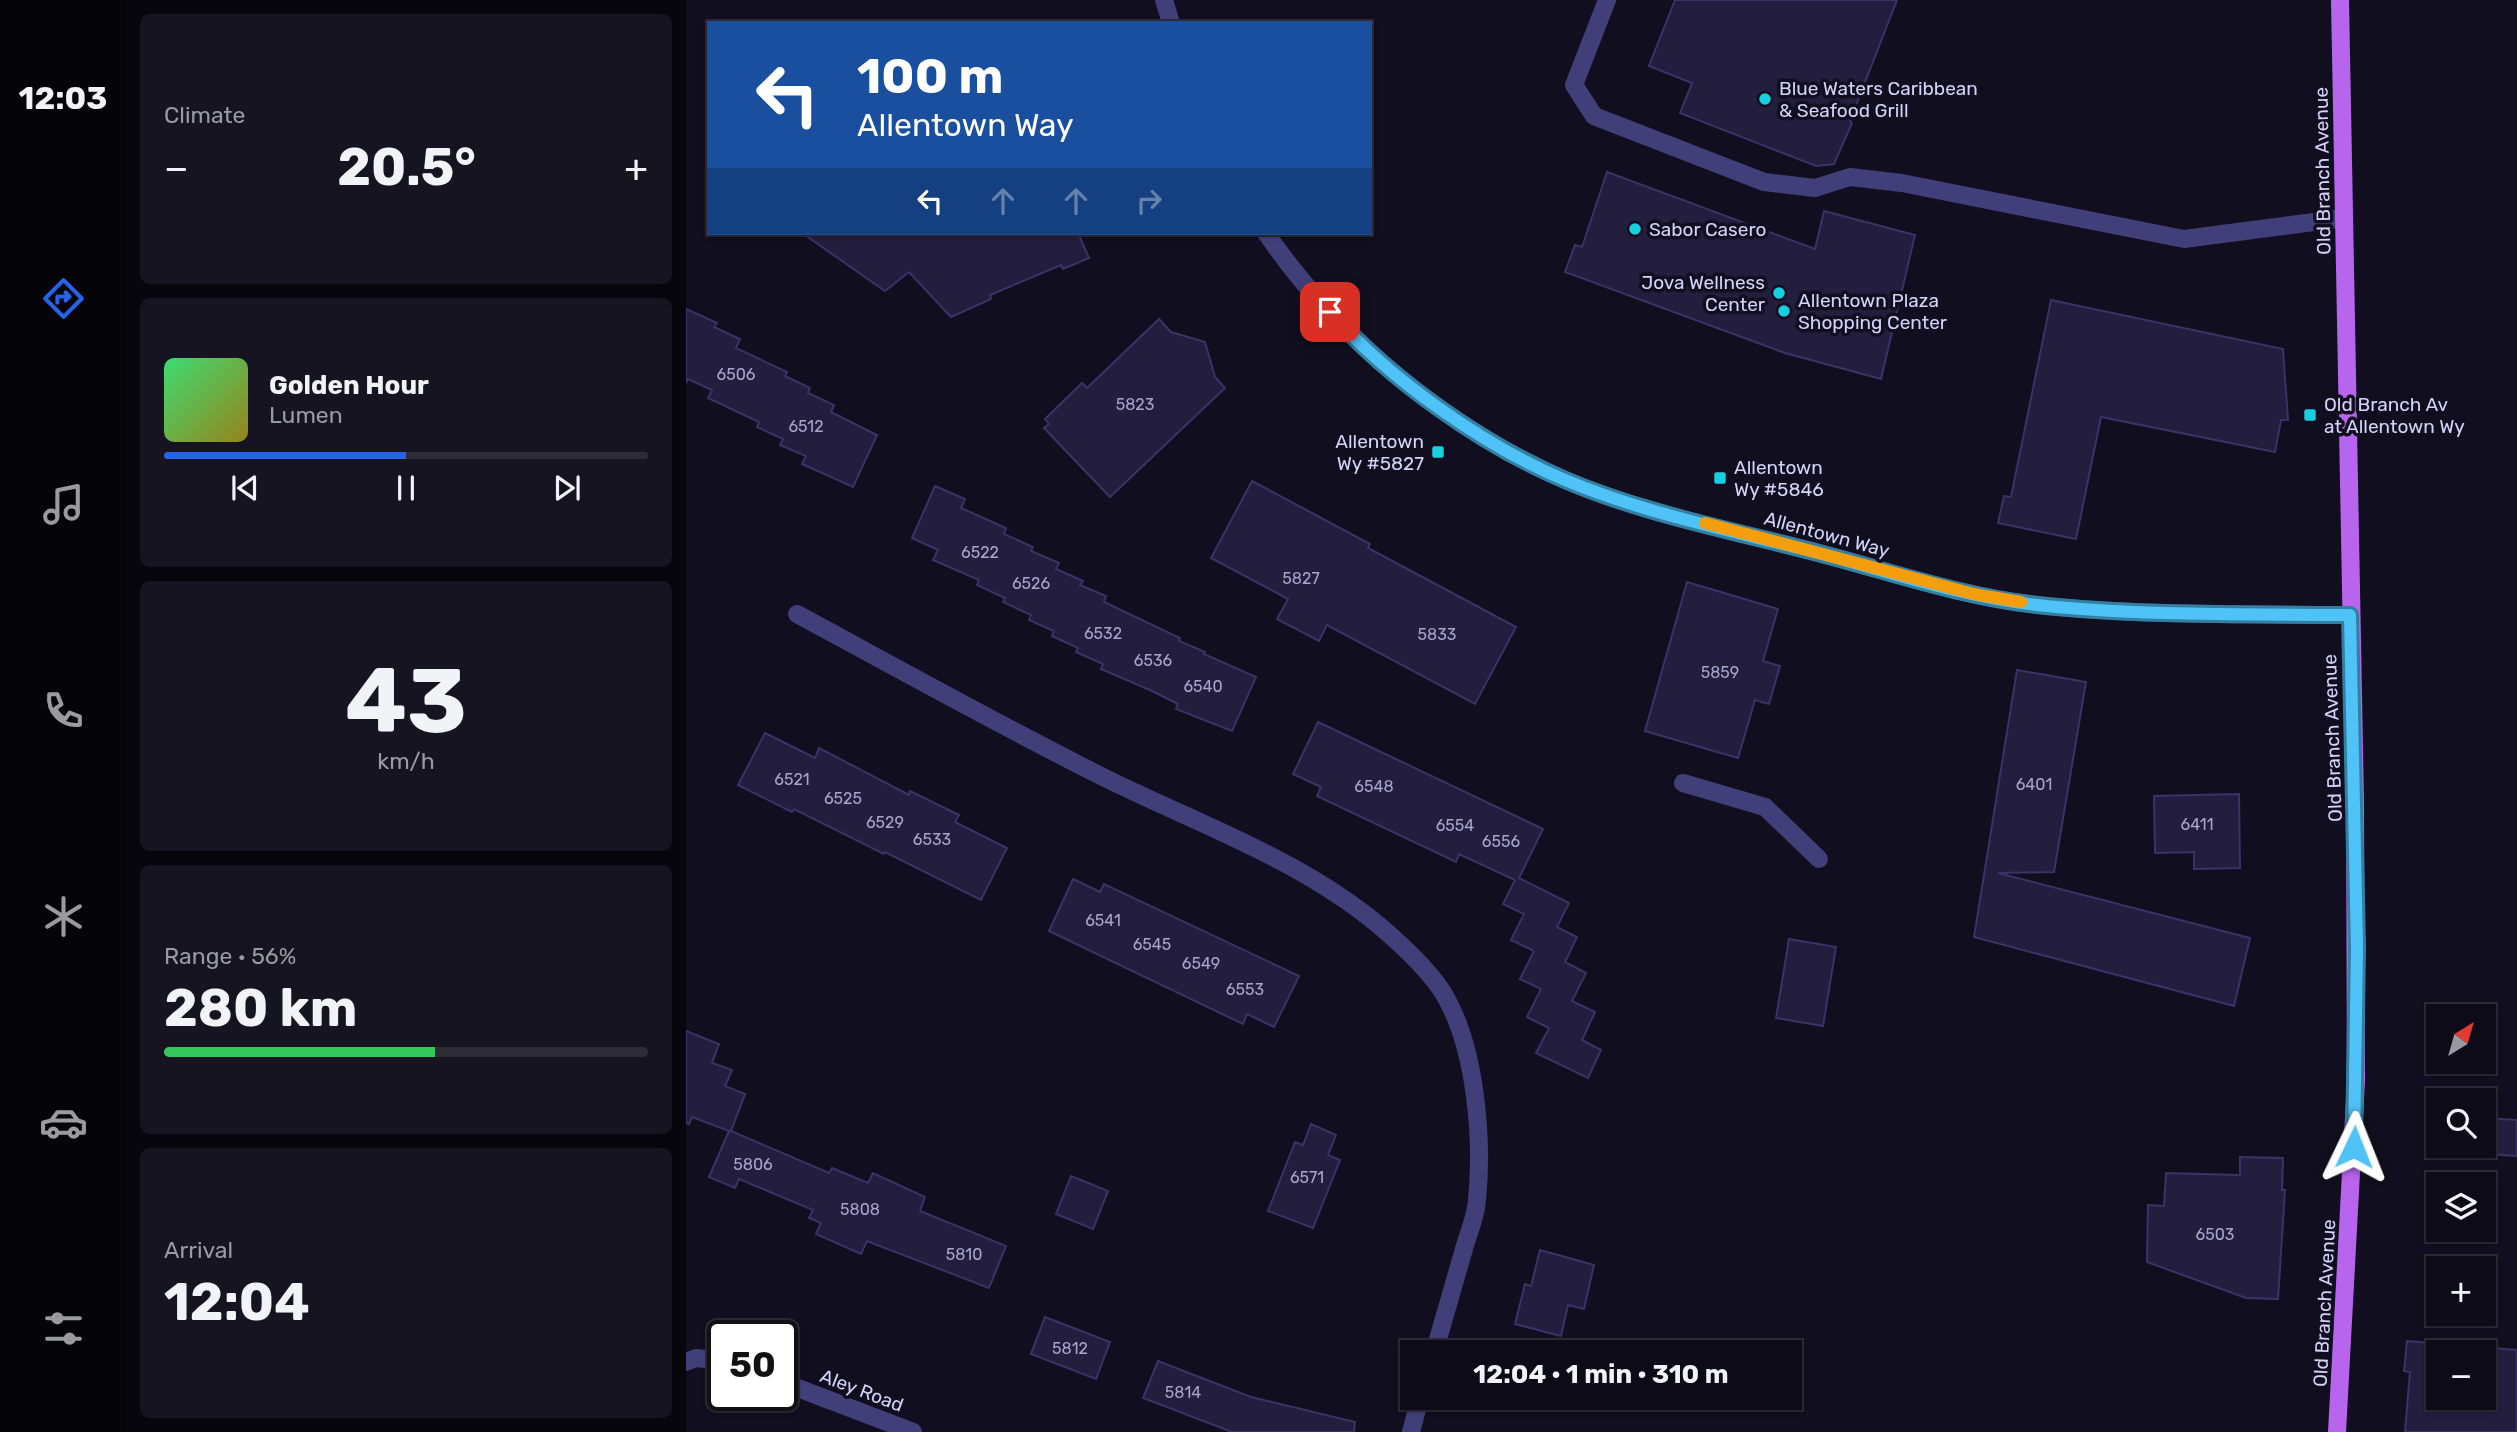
<!DOCTYPE html>
<meta charset="utf-8">
<style>
:root{--surface:#0d0b17;--page:#161420;--text:#f1f3f6;--muted:#9a9ba1;--line:#2d2b36;--accent:#2563eb}
body{margin:0;font-family:Rubik,sans-serif;background:var(--page);color:var(--text);height:100vh;display:flex;flex-direction:column;font-size:26px;white-space:nowrap}
*{box-sizing:border-box;margin:0}
p{font-size:23px;color:var(--muted)}
.icon{flex:none;width:38px;height:38px;fill:none;stroke:currentColor;stroke-width:2;stroke-linecap:round;stroke-linejoin:round}
.map{position:relative;flex:1;overflow:hidden}
.panel{display:flex;flex-direction:column;gap:14px;padding:14px;background:#07060d;width:560px}
.panel>*{flex:none}
.top-card{position:absolute;left:21px;top:21px;width:665px;height:214px;border-radius:0px;box-shadow:0 2px 5px #0004,0 0 0 2px var(--line);background:#1a4fa0;color:#fff;overflow:hidden}
.needle{width:46px;rotate:37deg}
.controls{position:absolute;left:1740px;top:1004px;display:grid;gap:14px}
.controls a{display:grid;place-items:center;width:70px;height:70px;border-radius:0px;background:var(--surface);box-shadow:0 2px 5px #0004,0 0 0 2px var(--line);font-size:35px}
.speed{position:absolute;left:21px;top:1320px;display:flex;gap:14px;font-size:35px;font-weight:700;text-align:center}
.speed>*{display:grid;place-content:center;width:91px;height:91px;border-radius:50%;background:var(--surface);box-shadow:0 2px 5px #0004,0 0 0 2px var(--line);line-height:1}
.speed .limit{border:4px solid #111;border-radius:10px;background:#fff;color:#111}
.pin{position:absolute;display:grid;place-items:center;width:60px;height:60px;color:#fff;margin:-30px;border-radius:14px;box-shadow:0 4px 10px #0006}
.me{position:absolute;width:77px;margin:-38px;rotate:2deg;stroke-linejoin:round;filter:drop-shadow(0 0 5px #0008)}
.turn{display:flex;align-items:center;gap:24px;height:147px;padding:0 35px;font-size:32px}
.turn .icon{width:91px;height:91px;stroke-width:2.5}
.turn b{display:block;font-size:49px;line-height:60px}
.lanes{display:flex;align-items:center;height:66px;padding:0 35px;background:#0003;justify-content:center;gap:35px;direction:ltr}
.lanes .off{opacity:.35}
.big{font-size:52px;font-weight:700;line-height:1.1}
.panel .card{flex:1;display:flex;flex-direction:column;justify-content:center;gap:10px;min-width:0;padding:0 24px;border-radius:10px;background:var(--page)}
.panel .dial{align-items:center;gap:0}
.dial b{font-size:91px;line-height:1}
.song{display:flex;align-items:center;gap:21px}
.cover{width:84px;height:84px;border-radius:10px;background:linear-gradient(135deg,hsl(140 70% 55%),hsl(50 70% 35%))}
.played{height:7px;border-radius:4px;background:linear-gradient(90deg,var(--accent) 50%,var(--line) 50%)}
.keys{display:flex;justify-content:space-around;direction:ltr}
.heat{display:flex;justify-content:space-between;align-items:center;font-size:38px;direction:ltr}
.charge{height:10px;border-radius:5px;background:linear-gradient(90deg,#34c759 56%,var(--line) 0)}
.trip{position:absolute;left:714px;top:1340px;width:402px;height:70px;border-radius:0px;background:var(--surface);box-shadow:0 2px 5px #0004,0 0 0 2px var(--line);font-weight:700;line-height:70px;text-align:center}
main{display:flex;flex:1;min-height:0}
.tab-bar{display:flex;flex-direction:column;width:126px;justify-content:space-around;align-items:center;background:#050409;color:var(--muted)}
.tab-bar .icon{width:49px;height:49px}
.tab-bar .current{color:var(--accent)}
.tab-bar b{font-size:32px;color:var(--text)}
.map>svg:first-child{display:block}
</style>
<main>
<nav class="tab-bar">
<b>12:03</b>
<svg class="icon current" aria-label="directions" viewBox="0 0 24 24"><path d="M12 3l9 9-9 9-9-9zM9 14v-3h6M13 9l2 2-2 2"/></svg>
<svg class="icon" aria-label="music" viewBox="0 0 24 24"><path d="M9 18V5l10-2v13"/><circle cx="6" cy="18" r="3"/><circle cx="16" cy="16" r="3"/></svg>
<svg class="icon" aria-label="phone" viewBox="0 0 24 24"><path d="M5 4h4l2 5-3 2q2 4 5 5l2-3 5 2v4C11 20 4 13 5 4z"/></svg>
<svg class="icon" aria-label="climate" viewBox="0 0 24 24"><path d="M12 3v18M4 7l16 10M4 17L20 7"/></svg>
<svg class="icon" aria-label="car" viewBox="0 0 24 24"><path d="M5 17H2v-5l4-1 3-4h7l3 4 3 1v5h-3M9 17h6M6 11h13"/><circle cx="7" cy="17" r="2"/><circle cx="17" cy="17" r="2"/></svg>
<svg class="icon" aria-label="filters" viewBox="0 0 24 24"><path d="M4 7h16M4 17h16"/><circle cx="9" cy="7" r="2"/><circle cx="15" cy="17" r="2"/></svg>
</nav>
<section class="panel">
<div class="card"><p>Climate</p>
<div class="heat"><a>−</a><b class="big">20.5°</b><a>+</a></div>
</div>
<div class="card">
<div class="song"><i class="cover"></i><div><b>Golden Hour</b><p>Lumen</p></div></div>
<div class="played"></div>
<div class="keys"><svg class="icon" aria-label="previous" viewBox="0 0 24 24"><path d="M18 5L8 12l10 7zM5 5v14"/></svg><svg class="icon" aria-label="pause" viewBox="0 0 24 24"><path d="M8 5v14M16 5v14"/></svg><svg class="icon" aria-label="next" viewBox="0 0 24 24"><path d="M6 5l10 7-10 7zM19 5v14"/></svg></div>
</div>
<div class="card dial"><b>43</b><p>km/h</p></div>
<div class="card"><p>Range · 56%</p><b class="big">280 km</b><div class="charge"></div></div>
<div class="card"><p>Arrival</p><b class="big">12:04</b></div>
</section>
<div class="map">
<svg width="1831" height="1432" viewBox="0 0 1831 1432">
<rect width="100%" height="100%" fill="#110f1f"/>
<g fill="#231d3e" stroke="#3b3267" stroke-width="2" fill-rule="evenodd">
<path d="M989,0H1211L1164,121L1166,123L1148,164L1130,166L994,113L1006,83L963,66Z"/>
<path d="M921,172L1129,249L1138,211L1229,235L1195,379L1099,353L879,272L889,245L896,247Z"/>
<path d="M116,233H392L403,258L377,269L375,265L304,295L305,299L265,317L223,272L199,291Z"/>
<path d="M1365,300L1597,349L1602,420H1595L1589,452L1415,417L1390,539L1312,523L1318,496L1325,497Z"/>
<path d="M0,309L31,323L28,327L54,339L50,348L101,372L99,376L124,388L122,393L148,405L145,412L191,435L167,487L116,464L120,456L94,445L97,439L71,427L73,422L22,398L26,390L2,379L0,383Z"/>
<path d="M473,319L485,332L519,342L529,377L539,388L424,497L358,428L363,424L359,419L396,383L401,388Z"/>
<path d="M566,481L684,544L682,548L830,627L789,704L641,625L633,641L591,619L602,599L525,558Z"/>
<path d="M249,486L279,499L275,508L320,528L318,534L347,547L345,551L373,563L370,569L397,581L394,585L420,596L418,602L494,638L493,641L519,652L518,654L570,677L546,731L490,709L492,704L466,691L415,669L417,664L390,652L392,648L366,636L368,631L343,620L345,615L317,602L319,598L291,585L293,580L247,560L252,550L226,538Z"/>
<path d="M1001,582L1092,609L1077,661L1094,666L1083,704L1069,700L1052,758L959,731Z"/>
<path d="M1331,670L1400,682L1368,872L1312,873L1564,938L1548,1006L1288,937Z"/>
<path d="M632,722L857,829L833,878L883,903L871,927L891,937L879,962L900,973L886,1001L909,1012L896,1040L915,1050L902,1078L850,1053L863,1028L841,1017L855,989L834,979L848,951L825,940L838,914L817,904L829,880L773,854L770,862L631,796L635,787L607,774Z"/>
<path d="M79,733L129,758L133,748L223,795L224,791L273,815L269,822L321,848L295,900L199,852L198,854L108,809L106,812L52,785Z"/>
<path d="M1553,794L1554,868L1508,869V852L1469,853L1468,796Z"/>
<path d="M387,879L414,892L418,884L613,976L588,1027L561,1014L557,1024L363,931Z"/>
<path d="M1103,939L1150,947L1137,1026L1090,1018Z"/>
<path d="M0,1031L33,1044L26,1063L46,1070L39,1086L59,1094L45,1131L143,1173L146,1168L182,1183L187,1173L239,1197L234,1211L320,1246L303,1288L181,1241L175,1254L130,1234L135,1223L123,1218L127,1210L53,1179L49,1188L23,1177L43,1131L6,1117L3,1124L0,1123Z"/>
<path d="M1749,1114H1752V1146H1797V1118L1831,1120V1156L1746,1150Z"/>
<path d="M625,1124L650,1135L642,1155L654,1160L627,1228L582,1211L609,1142L617,1145Z"/>
<path d="M1554,1157L1597,1158L1596,1190H1599L1592,1299L1560,1298L1461,1262L1462,1205L1478,1206L1480,1173L1554,1175Z"/>
<path d="M385,1176L422,1191L407,1229L370,1214Z"/>
<path d="M854,1250L908,1265L898,1309L882,1305L875,1336L829,1324L839,1284L845,1286Z"/>
<path d="M359,1317L424,1342L410,1379L345,1354Z"/>
<path d="M1721,1341L1831,1350V1432H1719L1724,1372L1718,1371ZM1752,1353H1797V1398H1752Z"/>
<path d="M472,1361L565,1397L669,1422L668,1432H546L457,1398Z"/>
</g>
<g fill="none" stroke-linecap="round" stroke-linejoin="round">
<g stroke="#403f79" stroke-width="18">
<path d="M478,0L485,23"/>
<path d="M921,0L888,85L908,116L1078,182L1129,188L1164,177L1216,183L1498,239L1658,218"/>
<path d="M580,233C653,339 759,426 877,479C952,513 1050,531 1130,552C1203,571 1277,597 1352,605C1456,616 1560,614 1664,615"/>
<path d="M111,614C211,668 310,723 411,774C514,826 630,863 715,945C731,960 748,977 759,996C790,1049 797,1140 791,1200C790,1217 782,1234 778,1249C768,1284 758,1318 748,1353"/>
<path d="M997,783L1079,807L1133,859"/>
<path d="M0,1362L10,1358L37,1361"/>
<path d="M96,1382L227,1432"/>
<path d="M725,1432L734,1398"/>
</g>
<path stroke="#b865ee" stroke-width="18" d="M1651,1432L1670,1080L1669,803L1654,0"/>
</g>
<g fill="none" stroke-linecap="round" stroke-linejoin="round">
<g stroke="#337fa1" stroke-width="18">
<path id="route" d="M644,312C703,379 798,446 879,480C960,514 1048,531 1132,553C1204,572 1277,597 1351,605C1455,616 1559,614 1664,615L1671,947L1668,1147"/>
</g>
<use href="#route" stroke="#4fc3f7" stroke-width="12"/>
<path stroke="#f59e0b" stroke-width="12" d="M1019,523L1288,594L1335,602"/>
</g>
<g fill="#19cfdf" stroke="#110f1f" stroke-width="2.5">
<circle cx="1079" cy="99" r="7"/>
<circle cx="949" cy="229" r="7"/>
<circle cx="1093" cy="293" r="7"/>
<circle cx="1098" cy="311" r="7"/>
<rect x="1617" y="408" width="14" height="14" rx="3.5"/>
<rect x="745" y="445" width="14" height="14" rx="3.5"/>
<rect x="1027" y="471" width="14" height="14" rx="3.5"/>
</g>
<g text-anchor="middle" stroke-width="7" stroke-linejoin="round" paint-order="stroke">
<g font-size="16" fill="#a9a5cb">
<text x="50" y="380">6506</text>
<text x="449" y="410">5823</text>
<text x="120" y="432">6512</text>
<text x="294" y="558">6522</text>
<text x="615" y="584">5827</text>
<text x="345" y="589">6526</text>
<text x="417" y="639">6532</text>
<text x="751" y="640">5833</text>
<text x="467" y="666">6536</text>
<text x="1034" y="678">5859</text>
<text x="517" y="692">6540</text>
<text x="106" y="785">6521</text>
<text x="1348" y="790">6401</text>
<text x="688" y="792">6548</text>
<text x="157" y="804">6525</text>
<text x="199" y="828">6529</text>
<text x="1511" y="830">6411</text>
<text x="769" y="831">6554</text>
<text x="246" y="845">6533</text>
<text x="815" y="847">6556</text>
<text x="417" y="926">6541</text>
<text x="466" y="950">6545</text>
<text x="515" y="969">6549</text>
<text x="559" y="995">6553</text>
<text x="67" y="1170">5806</text>
<text x="621" y="1183">6571</text>
<text x="174" y="1215">5808</text>
<text x="1529" y="1240">6503</text>
<text x="278" y="1260">5810</text>
<text x="384" y="1354">5812</text>
<text x="497" y="1398">5814</text>
</g>
<g font-size="19" fill="#d6d2fa" stroke="#110f1f" text-anchor="start">
<text x="1093" y="95">Blue Waters Caribbean<tspan x="1093" dy="22">&amp; Seafood Grill</tspan></text>
<text x="963" y="236">Sabor Casero</text>
<text x="1079" y="289" text-anchor="end">Jova Wellness<tspan x="1079" dy="22">Center</tspan></text>
<text x="1112" y="307">Allentown Plaza<tspan x="1112" dy="22">Shopping Center</tspan></text>
<text x="1638" y="411">Old Branch Av<tspan x="1638" dy="22">at Allentown Wy</tspan></text>
<text x="738" y="448" text-anchor="end">Allentown<tspan x="738" dy="22">Wy #5827</tspan></text>
<text x="1048" y="474">Allentown<tspan x="1048" dy="22">Wy #5846</tspan></text>
</g>
<g font-size="19" fill="#d6d2fa" stroke="#110f1f">
<text transform="translate(1636 171) rotate(-91)" y="7">Old Branch Avenue</text>
<text transform="translate(1141 534) rotate(15)" y="7">Allentown Way</text>
<text transform="translate(1646 738) rotate(-92)" y="7">Old Branch Avenue</text>
<text transform="translate(1638 1303) rotate(-87)" y="7">Old Branch Avenue</text>
<text transform="translate(176 1390) rotate(21)" y="7">Aley Road</text>
</g>
</g>
</svg>
<div class="controls">
<a><svg class="needle" viewBox="-14 -14 28 28"><path d="M0-13l5 13h-10z" fill="#e53935"/><path d="M0 13l5-13h-10z" fill="#9a9ba1"/></svg></a>
<a><svg class="icon" aria-label="search" viewBox="0 0 24 24"><circle cx="10" cy="10" r="6"/><path d="M15 15l6 6"/></svg></a>
<a><svg class="icon" aria-label="layers" viewBox="0 0 24 24"><path d="M12 4l9 5-9 5-9-5zM3 14l9 5 9-5"/></svg></a>
<a>+</a>
<a>−</a>
</div>
<div class="speed"><div class="limit">50</div></div>
<div class="pin" style="left:644px;top:312px;background:#d93025"><svg class="icon" aria-label="arrive" viewBox="0 0 24 24"><path d="M6 21V4h12l-3 4 3 4H6"/></svg></div>
<svg class="me" style="left:1668px;top:1147px" viewBox="-20 -20 40 40"><path d="M0-17L14 15 0 8-14 15z" fill="#4fc3f7" stroke="#fff" stroke-width="4"/></svg>
<div class="trip">12:04 · 1 min · 310 m</div>
<div class="top-card">
<div class="turn"><svg class="icon" aria-label="left" viewBox="0 0 24 24"><path d="M17 20v-9H6M10 6l-5 5 5 5"/></svg><div><b>100 m</b>Allentown Way</div></div>
<div class="lanes"><svg class="icon" aria-label="left" viewBox="0 0 24 24"><path d="M17 20v-9H6M10 6l-5 5 5 5"/></svg><svg class="icon off" aria-label="ahead" viewBox="0 0 24 24"><path d="M12 20V5M6 11l6-6 6 6"/></svg><svg class="icon off" aria-label="ahead" viewBox="0 0 24 24"><path d="M12 20V5M6 11l6-6 6 6"/></svg><svg class="icon off" aria-label="right" viewBox="0 0 24 24"><path d="M7 20v-9h11M14 6l5 5-5 5"/></svg></div>
</div>
</div>
</main>
